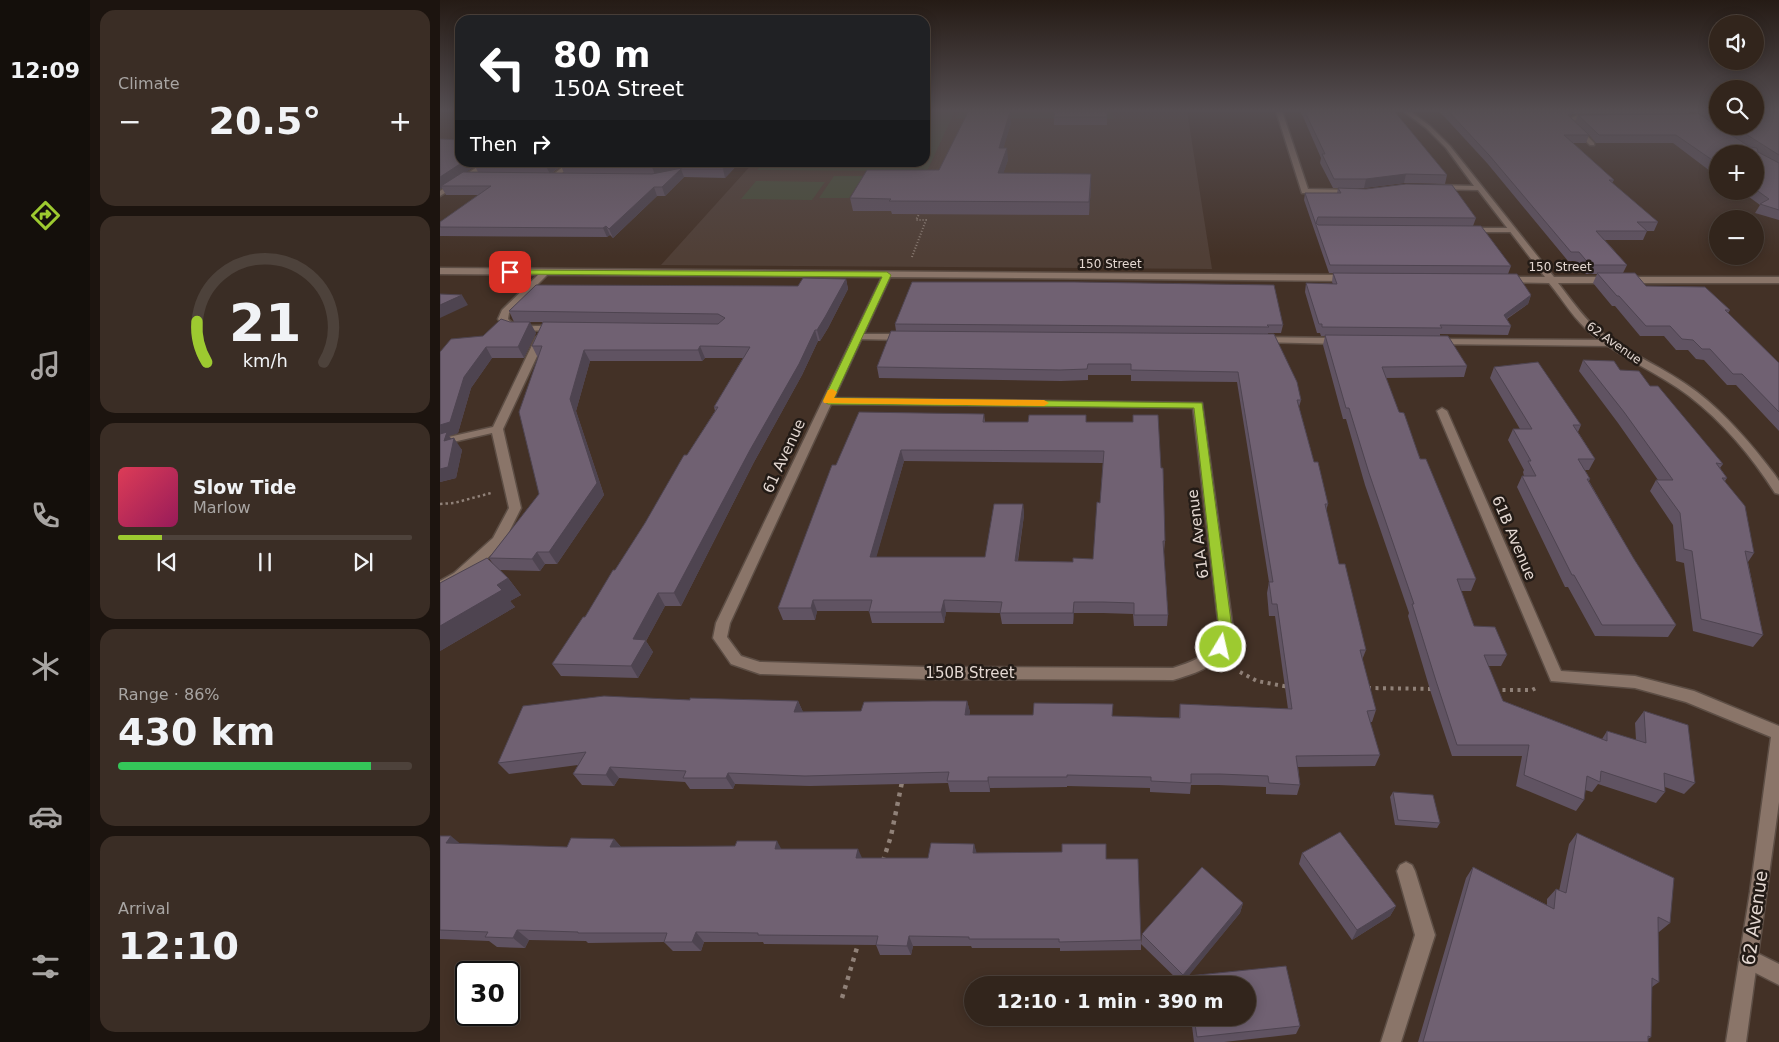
<!DOCTYPE html>
<meta charset="utf-8">
<style>
:root{--surface:#32251c;--page:#3a2d25;--text:#f1f3f6;--muted:#a8a5a3;--line:#4d423b;--accent:#9dca30}
body{margin:0;font-family:"DejaVu Sans",sans-serif;background:var(--page);color:var(--text);height:100vh;display:flex;flex-direction:column;font-size:19px;white-space:nowrap}
*{box-sizing:border-box;margin:0}
p{font-size:16px;color:var(--muted)}
.icon{flex:none;width:28px;height:28px;fill:none;stroke:currentColor;stroke-width:2;stroke-linecap:round;stroke-linejoin:round}
.map{position:relative;flex:1;overflow:hidden}
.side{display:flex;flex-direction:column;gap:10px;padding:10px;background:#1c140f;width:350px}
.side>*{flex:none}
.top-card{position:absolute;left:15px;top:15px;width:475px;height:152px;border-radius:15px;box-shadow:0 2px 12px #0003,0 0 0 1px var(--line);background:#202124;color:#fff;overflow:hidden}
.controls{position:absolute;left:1269px;top:15px;display:grid;gap:10px}
.controls a{display:grid;place-items:center;width:55px;height:55px;border-radius:50%;background:var(--surface);box-shadow:0 2px 12px #0003,0 0 0 1px var(--line);font-size:25px}
.speed{position:absolute;left:15px;top:961px;display:flex;gap:10px;font-size:25px;font-weight:700;text-align:center}
.speed>*{display:grid;place-content:center;width:65px;height:65px;border-radius:50%;background:var(--surface);box-shadow:0 2px 12px #0003,0 0 0 1px var(--line);line-height:1}
.speed .limit{border:2px solid #111;border-radius:8px;background:#fff;color:#111}
.pin{position:absolute;display:grid;place-items:center;width:42px;height:42px;color:#fff;margin:-21px;border-radius:10px;box-shadow:0 2px 8px #0006}
.me{position:absolute;width:55px;margin:-28px;rotate:9deg;stroke-linejoin:round;filter:drop-shadow(0 0 4px #0008)}
.turn{display:flex;align-items:center;gap:18px;height:105px;padding:0 15px;font-size:22px}
.turn .icon{width:65px;height:65px;stroke-width:2.5}
.turn b{display:block;font-size:35px;line-height:42px}
.then{display:flex;align-items:center;height:48px;padding:0 15px;background:#0003;gap:10px;font-size:19px}
.big{font-size:38px;font-weight:600;line-height:1.1}
.side .card{flex:1;display:flex;flex-direction:column;justify-content:center;gap:8px;min-width:0;padding:0 18px;border-radius:15px;background:var(--page)}
.side .dial{align-items:center;gap:0}
.dial svg{height:130px;overflow:visible;fill:none;stroke:var(--line);stroke-width:7;stroke-linecap:round;text-anchor:middle}
.dial text{fill:var(--text);stroke:none}
.song{display:flex;align-items:center;gap:15px}
.cover{width:60px;height:60px;border-radius:8px;background:linear-gradient(135deg,hsl(350 70% 55%),hsl(330 70% 35%))}
.played{height:5px;border-radius:2px;background:linear-gradient(90deg,var(--accent) 15%,var(--line) 15%)}
.keys{display:flex;justify-content:space-around;direction:ltr}
.heat{display:flex;justify-content:space-between;align-items:center;font-size:28px;direction:ltr}
.charge{height:8px;border-radius:4px;background:linear-gradient(90deg,#34c759 86%,var(--line) 0)}
.trip{position:absolute;left:524px;top:976px;width:292px;height:50px;border-radius:25px;background:var(--surface);box-shadow:0 2px 12px #0003,0 0 0 1px var(--line);font-weight:600;line-height:50px;text-align:center}
main{display:flex;flex:1;min-height:0}
.menu{display:flex;flex-direction:column;width:90px;justify-content:space-around;align-items:center;background:#140f0b;color:var(--muted)}
.menu .icon{width:35px;height:35px}
.menu .current{color:var(--accent)}
.menu b{font-size:22px;color:var(--text)}
.map>svg:first-child{display:block}
</style>
<main>
<nav class="menu">
<b>12:09</b>
<svg class="icon current" aria-label="directions" viewBox="0 0 24 24"><path d="M12 3l9 9-9 9-9-9zM9 14v-3h6M13 9l2 2-2 2"/></svg>
<svg class="icon" aria-label="music" viewBox="0 0 24 24"><path d="M9 18V5l10-2v13"/><circle cx="6" cy="18" r="3"/><circle cx="16" cy="16" r="3"/></svg>
<svg class="icon" aria-label="phone" viewBox="0 0 24 24"><path d="M5 4h4l2 5-3 2q2 4 5 5l2-3 5 2v4C11 20 4 13 5 4z"/></svg>
<svg class="icon" aria-label="climate" viewBox="0 0 24 24"><path d="M12 3v18M4 7l16 10M4 17L20 7"/></svg>
<svg class="icon" aria-label="car" viewBox="0 0 24 24"><path d="M5 17H2v-5l4-1 3-4h7l3 4 3 1v5h-3M9 17h6M6 11h13"/><circle cx="7" cy="17" r="2"/><circle cx="17" cy="17" r="2"/></svg>
<svg class="icon" aria-label="filters" viewBox="0 0 24 24"><path d="M4 7h16M4 17h16"/><circle cx="9" cy="7" r="2"/><circle cx="15" cy="17" r="2"/></svg>
</nav>
<section class="side">
<div class="card"><p>Climate</p>
<div class="heat"><a>−</a><b class="big">20.5°</b><a>+</a></div>
</div>
<div class="card dial"><svg viewBox="0 0 100 80">
<path d="M14 69A42 42 0 1 1 86 69"/>
<path d="M14 69A42 42 0 0 1 8 44" stroke="#9dca30"/>
<text x="50" y="56" font-size="32" font-weight="700">21</text>
<text x="50" y="72" font-size="11">km/h</text>
</svg></div>
<div class="card">
<div class="song"><i class="cover"></i><div><b>Slow Tide</b><p>Marlow</p></div></div>
<div class="played"></div>
<div class="keys"><svg class="icon" aria-label="previous" viewBox="0 0 24 24"><path d="M18 5L8 12l10 7zM5 5v14"/></svg><svg class="icon" aria-label="pause" viewBox="0 0 24 24"><path d="M8 5v14M16 5v14"/></svg><svg class="icon" aria-label="next" viewBox="0 0 24 24"><path d="M6 5l10 7-10 7zM19 5v14"/></svg></div>
</div>
<div class="card"><p>Range · 86%</p><b class="big">430 km</b><div class="charge"></div></div>
<div class="card"><p>Arrival</p><b class="big">12:10</b></div>
</section>
<div class="map">
<svg width="1339" height="1042" viewBox="0 0 1339 1042">
<rect width="100%" height="100%" fill="#433126"/>
<path fill="#503f36" d="M485,111H747L772,269L221,265L313,163L485,162Z"/>
<g fill="#484e39">
<path d="M485,111H515L487,171L317,170L324,162H485Z"/>
<path d="M520,111H673V119L517,118Z"/>
<path d="M394,176H423L409,198H379Z"/>
<path d="M316,181L385,182L372,200L301,199Z"/>
</g>
<g fill="none" stroke-linecap="round" stroke-linejoin="round">
<g stroke="#5d4e45" stroke-width="3">
<g id="lane">
<path d="M129,162H137L114,179H110V177Z"/>
<path d="M1024,228H1072L1076,230L1072,232H1024Z"/>
<path d="M103,270L110,272L69,313L68,319C76,330 104,325 117,325L120,326V330L76,331L63,326L58,319L62,310Z"/>
<path d="M101,334L106,337L63,429L81,508L63,544L24,579L0,592V581L14,573L53,538L69,508L52,433L0,445V439L53,427L96,337Z"/>
<path d="M418,334H465L470,337L465,340L415,339L413,337Z"/>
<path d="M820,337L900,338L905,341L900,344L817,342V338Z"/>
<path d="M995,339L1170,340L1175,343L1170,346L992,344V340Z"/>
<path d="M966,862L972,865L975,871L995,935L961,1042H941L975,935L957,871L960,865Z"/>
<path d="M1309,949L1339,964V985L1302,966L1299,959L1302,952Z"/>
</g>
</g>
<g stroke="#5d4e45" stroke-width="3">
<g id="street">
<path d="M836,111H842L868,189L915,190H918V194L862,193Z"/>
<path d="M963,111H970L990,126L1010,146L1114,277H1339V283H1118C1130,298 1142,316 1157,329C1188,354 1226,368 1257,392C1287,415 1312,445 1335,475L1339,481V494L1335,493C1312,457 1283,422 1249,396C1219,373 1183,359 1153,335C1135,321 1123,300 1109,283L1061,282V278L1064,277H1105L1038,190L994,189L993,187L997,185L1034,186L1006,148L986,128Z"/>
<path d="M1138,115L1156,117L1133,121L1154,143V145H1150L1127,123L1128,119Z"/>
<path d="M0,268L909,275L913,278L909,281L450,277L394,398L762,403L793,629C782,664 767,670 733,680L485,679L320,674L291,664L273,638L276,623L442,277L0,274ZM391,404L753,408L779,629C770,655 758,660 733,668L485,667L320,662L301,656L287,637L290,623Z"/>
<path d="M1002,408L1007,411L1121,671L1195,676L1254,691L1339,726V802L1306,1042H1286L1310,892L1331,737L1246,702L1195,688L1111,681L997,411Z"/>
</g>
</g>
<g stroke="#5d4e45" stroke-width="3">
<path id="secondary" d="M45,162H53L0,196V191Z"/>
</g>
<path stroke="#908178" stroke-width="2" stroke-dasharray="1 2" stroke-linecap="butt" d="M472,257L486,220H476L479,214"/>
<path stroke="#908178" stroke-width="2.5" stroke-dasharray="2.5 3" stroke-linecap="butt" d="M0,504L14,503L51,493"/>
<g stroke="#908178" stroke-width="4" stroke-dasharray="3 4.5" stroke-linecap="butt">
<path d="M800,672L817,681L849,687"/>
<path d="M928,688L994,689"/>
<path d="M1055,690H1092L1098,687"/>
</g>
<g stroke="#908178" stroke-width="4.5" stroke-dasharray="4 5.5" stroke-linecap="butt">
<path d="M443,861L451,836L462,782"/>
<path d="M402,998L419,941"/>
</g>
<use href="#lane" fill="#8a7569" fill-rule="evenodd"/>
<use href="#street" fill="#8a7569" fill-rule="evenodd"/>
<use href="#secondary" fill="#8a7569" fill-rule="evenodd"/>
</g>
<g fill="#605362" fill-rule="evenodd">
<path d="M667,112V125H614V117Z"/>
<path d="M861,112H955L1007,175L1005,184L964,183L924,188H893L880,163L881,158Z"/>
<path d="M1000,112H1250L1246,114H1132L1130,117L1135,122L1138,115L1258,114L1254,112H1278V126H1315L1339,112V220L1315,213L1320,205L1301,191H1315V154H1278V174H1274L1233,143H1156L1149,135L1146,143H1133L1174,180L1172,183L1218,222L1214,231H1207L1203,240H1165L1187,265L1183,273L1206,286L1290,310L1288,313L1339,363V431L1296,385H1287L1264,360L1256,359L1248,350H1236L1224,336H1200L1175,306H1172L1153,283L1157,274H1146L1135,261H1128L1047,163Z"/>
<path d="M571,123L563,148L568,160L563,173L651,174V186L649,215L452,214L451,211H413L410,198L499,170Z"/>
<path d="M0,139L20,162H300L285,178L244,177L225,196H217L173,238L170,235L167,237L0,236V222L39,195H6L2,188L0,189ZM35,166L38,172H26ZM121,166L124,173H112Z"/>
<path d="M898,188L1036,218L1033,226L1071,266L1068,274L889,273L864,200L865,193H897Z"/>
<path d="M893,273L1091,295L1088,304L1067,319L1071,326L1068,335L1000,334V336L1027,366L1024,377L946,378L959,412L1036,579L1031,591H1021L1034,626L1067,655L1061,666H1048L1063,701L1162,739L1167,731L1196,740L1195,723L1204,711L1255,783L1244,794L1225,787V792L1216,803L1158,784L1152,792L1145,790L1144,800L1136,811L1076,786L1082,756H1012L991,693L968,616L969,613L925,485L906,419H903L883,345L885,336H881L880,333H877L865,292L866,283L893,284L892,282Z"/>
<path d="M406,279L408,289L388,328L380,341H378L362,375L314,462L241,606H225L206,641L213,652L198,678L121,676L112,664L145,617L205,523L247,455L275,411L274,407L303,358H265L262,361H150L136,411L164,495L117,564H105L100,571L60,570L68,578L81,595L70,601L75,607L0,651L53,564L49,558L99,494L98,358L92,346L103,322H81L96,333L84,358H52L31,388L18,433L9,436L22,450L16,478L0,482V352L43,336L70,322H74L69,311L358,286Z"/>
<path d="M455,324L843,325L841,333H828V334L861,400L859,407L874,462L888,504L886,511L899,564L926,650L922,660L936,710L932,722H930L940,755L935,766L858,767L860,785L857,795L826,794V787L778,785H751L750,794L710,792V788L627,786V787L550,788V792H510L508,783L370,786L295,784L293,789H250L245,782L179,778L174,786L142,785L133,774L138,765L69,774L58,763L250,700L358,701L363,712L421,711L527,701L530,712L529,715L673,716L739,718L740,704L848,709L835,616H829L827,593L829,582L797,382L691,381V375H648V380L621,381L439,378L437,367L456,331Z"/>
<path d="M1143,360L1180,370L1210,386L1283,464L1280,468L1287,478L1285,481L1314,553L1308,562L1323,635L1313,647L1253,631L1244,563L1236,561L1233,525L1210,491L1216,480H1218L1178,423L1139,371Z"/>
<path d="M1054,367L1141,425L1138,432L1155,459L1149,470H1145L1150,479L1149,481L1194,559L1236,625L1228,637L1155,636L1128,587H1125L1077,487L1082,476H1084L1083,472L1084,470L1068,440L1073,429H1080L1050,378Z"/>
<path d="M544,414L545,422H647L725,541L724,552L728,615L727,626H694L693,614L663,613H634L633,624H562L560,613L506,612L504,623H432L429,611H377L375,620H343L338,608L396,465ZM464,461L663,463L660,503L653,559L633,562L578,561L584,515L583,504L545,557H436Z"/>
<path d="M953,792L1000,823L997,828L955,825L950,797Z"/>
<path d="M1137,833L1230,923L1219,932H1218L1219,982L1212,987L1211,1037L1208,1039V1042H978L1026,878L1033,867L1107,905V899L1116,889L1119,891L1129,844Z"/>
<path d="M0,836L20,844L127,847L174,839L181,847L342,849L422,858H488L534,844L536,853L666,859L701,940V950L620,951V948H532L531,946H473L471,955H440L436,945L324,944L323,942H264L261,951H233L224,942L148,943L146,941L89,940L85,948L57,947L49,941L0,939Z"/>
<path d="M862,853L956,906L950,916L912,940L859,864Z"/>
<path d="M762,867L803,903L800,913L748,976L846,966L860,1026L856,1034L784,1042H754L751,1018H808V985H746L748,976L742,984L701,944L702,934Z"/>
</g>
<g fill="#4e4450">
<path d="M570,112L571,123L560,160L559,148Z"/>
<path d="M1131,112H1133L1132,114L1125,123L1128,115Z"/>
<path d="M567,148L568,160L559,186L558,173Z"/>
<path d="M23,162H41L35,165V166L5,186H1L2,188L0,189V177Z"/>
<path d="M110,162H125L110,174L106,166Z"/>
<path d="M233,162H249L242,169H241L244,177L225,196L222,187L215,175L212,167Z"/>
<path d="M289,162H300L285,178L283,169Z"/>
<path d="M651,174V186L649,215V202Z"/>
<path d="M966,174L964,183L924,188L926,179Z"/>
<path d="M214,187L217,196L173,238L169,229Z"/>
<path d="M166,226L170,235L167,237L163,228Z"/>
<path d="M406,279L408,289L388,328L380,341L377,330Z"/>
<path d="M22,295L28,305L0,318V305Z"/>
<path d="M1091,295L1088,304L1060,323L1064,315Z"/>
<path d="M90,322L96,333L84,358L78,347Z"/>
<path d="M375,330L378,341L362,375L314,462L241,606L234,593L310,450Z"/>
<path d="M260,346L265,358L262,361L258,350Z"/>
<path d="M46,347L52,358L31,388L18,433L9,436L13,442L14,438L22,450L16,478L0,482V425L24,377Z"/>
<path d="M144,350L150,361L136,411L164,495L117,564L109,552L130,399Z"/>
<path d="M461,450L464,461L433,569L430,557Z"/>
<path d="M583,504L584,515L576,572L575,561Z"/>
<path d="M97,552L105,564L100,571L92,559Z"/>
<path d="M68,578L81,595L70,601L75,607L0,651V626L57,585Z"/>
<path d="M218,593L225,606L206,641L213,652L198,678L191,666L193,639Z"/>
<path d="M373,600L377,611L375,620L371,608Z"/>
<path d="M504,600L506,612L504,623L501,612Z"/>
<path d="M634,602V613L633,624V613Z"/>
<path d="M358,701L363,712H354Z"/>
<path d="M527,701L530,712L527,726L525,715Z"/>
<path d="M170,767L179,778L174,786L166,775Z"/>
<path d="M288,773L295,784L293,789L286,778Z"/>
<path d="M548,777L550,788V792L548,781Z"/>
<path d="M11,836L23,846L6,843Z"/>
<path d="M174,839L183,849L170,847Z"/>
<path d="M337,841L343,852L335,849Z"/>
<path d="M534,844L537,854L533,853Z"/>
<path d="M418,849L423,860L416,858Z"/>
<path d="M803,903L800,913L742,984L743,975Z"/>
<path d="M956,906L950,916L912,940L917,930Z"/>
<path d="M77,930L89,940L85,948L73,938Z"/>
<path d="M256,932L264,942L261,951L252,942Z"/>
<path d="M469,936L473,946L471,955L467,946Z"/>
</g>
<g fill="#706172" stroke="#4e4450" fill-rule="evenodd">
<path d="M528,112H570L559,148H567L558,173L651,174L649,202L449,201L451,199L410,198L427,170H499Z"/>
<path d="M615,112H667V117H614Z"/>
<path d="M865,112H955L1007,175L966,174L926,179H894L882,154H885Z"/>
<path d="M1009,112H1131L1128,115L1149,135H1124L1174,180H1169L1218,222H1197L1207,231H1156L1187,265H1150L1139,252H1131L1049,155Z"/>
<path d="M1269,112H1278V117Z"/>
<path d="M1315,112H1339V155L1293,126H1315Z"/>
<path d="M1259,114L1310,147L1317,148L1318,152L1339,163V210L1320,204L1329,199L1315,189V154H1278V164L1236,135H1159L1138,115Z"/>
<path d="M0,139L20,140V162H23L0,177Z"/>
<path d="M38,162H110L106,166L35,165Z"/>
<path d="M125,162H233L212,167L121,166Z"/>
<path d="M249,162H289L283,169H241L222,187H214L169,229L166,226L163,228L0,227V222L51,186H1L23,172L212,174L242,168Z"/>
<path d="M966,184L1012,185L1036,218L878,217L876,223L878,225L1041,226L1071,266L890,265L865,193H901L898,188L926,189Z"/>
<path d="M893,273L1077,274L1091,295L1064,315L1071,326L1000,325L1002,328L882,327V324H879L866,283L897,284Z"/>
<path d="M1157,273H1195L1206,286L1265,287L1290,310H1285L1339,363V412L1302,374H1293L1270,349H1262L1253,340L1242,339L1230,326H1206L1179,296H1177Z"/>
<path d="M363,278L406,279L385,317L377,330H375L359,364L310,450L234,593H218L193,639L206,640L191,666L112,664L143,617H145L173,570H175L205,523L244,455H247L278,407H274L310,347L260,346L258,350H144L130,399L157,483L109,552H97L92,559L49,558L99,494L79,412L102,346H92L103,322L278,324L285,318L278,314L69,311L96,285L358,286Z"/>
<path d="M472,282H635L834,285L843,325H827L829,327L455,324Z"/>
<path d="M0,294L22,295L0,305Z"/>
<path d="M61,319L70,322H90L78,347H46L24,377L10,422L0,425V352L11,339L43,336Z"/>
<path d="M451,331L834,334L857,382L861,400H857L874,462H878L888,504H885L899,564H905L926,650H920L936,710L927,711L940,755L856,756L860,785L829,783L828,776L780,774H751V783L711,781V777L627,775V777H548V781H507L509,772L365,776L288,773L286,778H243L246,771L170,767L166,775L133,774L146,752L58,763L83,706L164,696L250,700V698L358,701L354,712L421,711L424,702L492,701H527L525,715H593L594,703L673,704L672,716L740,718V704L852,709L837,604H832L829,582H833L798,372L691,370V364H648L647,369L620,370L437,367Z"/>
<path d="M885,335L1008,336L1027,366L942,367L959,412L964,413L980,459H986L1036,579H1017L1034,626L1055,627L1067,655H1044L1063,701L1167,741V731L1206,743L1204,711L1248,725L1255,783L1224,773L1225,792L1161,771L1160,782L1147,776L1144,800L1084,775L1089,745H1017L996,681L972,604H974L929,473L909,408H906Z"/>
<path d="M1143,360L1174,361L1180,370L1199,371L1210,386H1218L1283,464L1276,463L1287,478H1282L1305,506L1314,553L1305,551L1323,635L1261,619L1252,551L1244,549L1240,513L1216,480H1233L1184,412Z"/>
<path d="M1098,362L1141,425H1133L1155,459H1138L1150,479H1147L1194,559L1236,625H1162L1134,575H1132L1082,476H1096L1088,461H1091L1073,429H1092L1054,367Z"/>
<path d="M419,412L544,414L543,422H588L589,415H646V422H693V415H718L721,468H723L725,541H723L728,615H694V603L663,602H634L633,613H560L562,602L504,600L501,612H429L432,600H373L371,608H338L392,465H396ZM461,450L664,451L660,503L657,502L653,559L633,558V562L575,561L583,504H554L545,557H430Z"/>
<path d="M7,432L4,441L14,438L8,467L0,469V434Z"/>
<path d="M47,558L68,578L57,585L62,590L0,626V583Z"/>
<path d="M953,792L993,795L1000,823L958,820Z"/>
<path d="M900,832L956,906L917,930L862,853Z"/>
<path d="M1137,833L1234,878L1230,923L1218,917L1219,982L1212,978L1211,1037L1208,1036V1042H983L1033,867L1114,909L1116,889L1126,893Z"/>
<path d="M0,836H11L6,843L127,847L131,838L174,839L170,847L295,846L297,841H337L335,849H418L416,858H488L491,843L534,844L533,853L622,852V844H666V859H698L701,940L619,942V939H529V937L469,936L467,946L436,945L438,936L318,935V933L256,932L252,942H224L227,933H138V932L77,930L73,938L45,937L48,932L0,930Z"/>
<path d="M762,867L803,903L743,975L702,934Z"/>
<path d="M846,966L860,1026L757,1037L754,1018H808V985H749L748,976Z"/>
</g>
<linearGradient id="sky" x2="0" y2="1"><stop stop-color="#251b15"/><stop offset="0.43" stop-color="#554e52"/><stop offset="1" stop-color="#554e52" stop-opacity="0"/></linearGradient>
<rect width="1339" height="257" fill="url(#sky)"/>
<path fill="#9dca30" stroke="#66831f" d="M68,270L447,272L451,275L394,398L762,403L792,629L786,651L781,652L776,651L774,647L779,629L754,408L388,404L383,401L442,277L70,274H68Z"/>
<path fill="#f59e0b" d="M392,389L397,392L394,398L604,400L609,403L604,406L384,403L383,401L388,390Z"/>
<g text-anchor="middle" stroke-width="5" stroke-linejoin="round" paint-order="stroke">
<g font-size="12" fill="#e4d8d2" stroke="#231b16">
<text x="670" y="268">150 Street</text>
<text x="1120" y="271">150 Street</text>
<text transform="translate(1174 343) rotate(35)" y="4">62 Avenue</text>
</g>
<g font-size="15" fill="#e4d8d2" stroke="#231b16">
<text transform="translate(344 456) rotate(-65)" y="5">61 Avenue</text>
<text transform="translate(758 534) rotate(-97)" y="5">61A Avenue</text>
<text transform="translate(1074 538) rotate(67)" y="5">61B Avenue</text>
<text x="530" y="678">150B Street</text>
</g>
<g font-size="18" fill="#e4d8d2" stroke="#231b16">
<text transform="translate(1315 918) rotate(-82)" y="6">62 Avenue</text>
</g>
</g>
</svg>
<div class="controls">
<a><svg class="icon" aria-label="sound" viewBox="0 0 24 24"><path d="M4 9h4l5-4v14l-5-4H4zM17 9q2 3 0 6"/></svg></a>
<a><svg class="icon" aria-label="search" viewBox="0 0 24 24"><circle cx="10" cy="10" r="6"/><path d="M15 15l6 6"/></svg></a>
<a>+</a>
<a>−</a>
</div>
<div class="speed"><div class="limit">30</div></div>
<div class="pin" style="left:70px;top:272px;background:#d93025"><svg class="icon" aria-label="arrive" viewBox="0 0 24 24"><path d="M6 21V4h12l-3 4 3 4H6"/></svg></div>
<svg class="me" style="left:781px;top:647px" viewBox="-20 -20 40 40"><circle r="17" fill="#9dca30" stroke="#fff" stroke-width="3"/><path d="M0-11L8 9 0 5-8 9z" fill="#fff"/></svg>
<div class="trip">12:10 · 1 min · 390 m</div>
<div class="top-card">
<div class="turn"><svg class="icon" aria-label="left" viewBox="0 0 24 24"><path d="M17 20v-9H6M10 6l-5 5 5 5"/></svg><div><b>80 m</b>150A Street</div></div>
<div class="then">Then<svg class="icon" aria-label="right" viewBox="0 0 24 24"><path d="M7 20v-9h11M14 6l5 5-5 5"/></svg></div>
</div>
</div>
</main>
